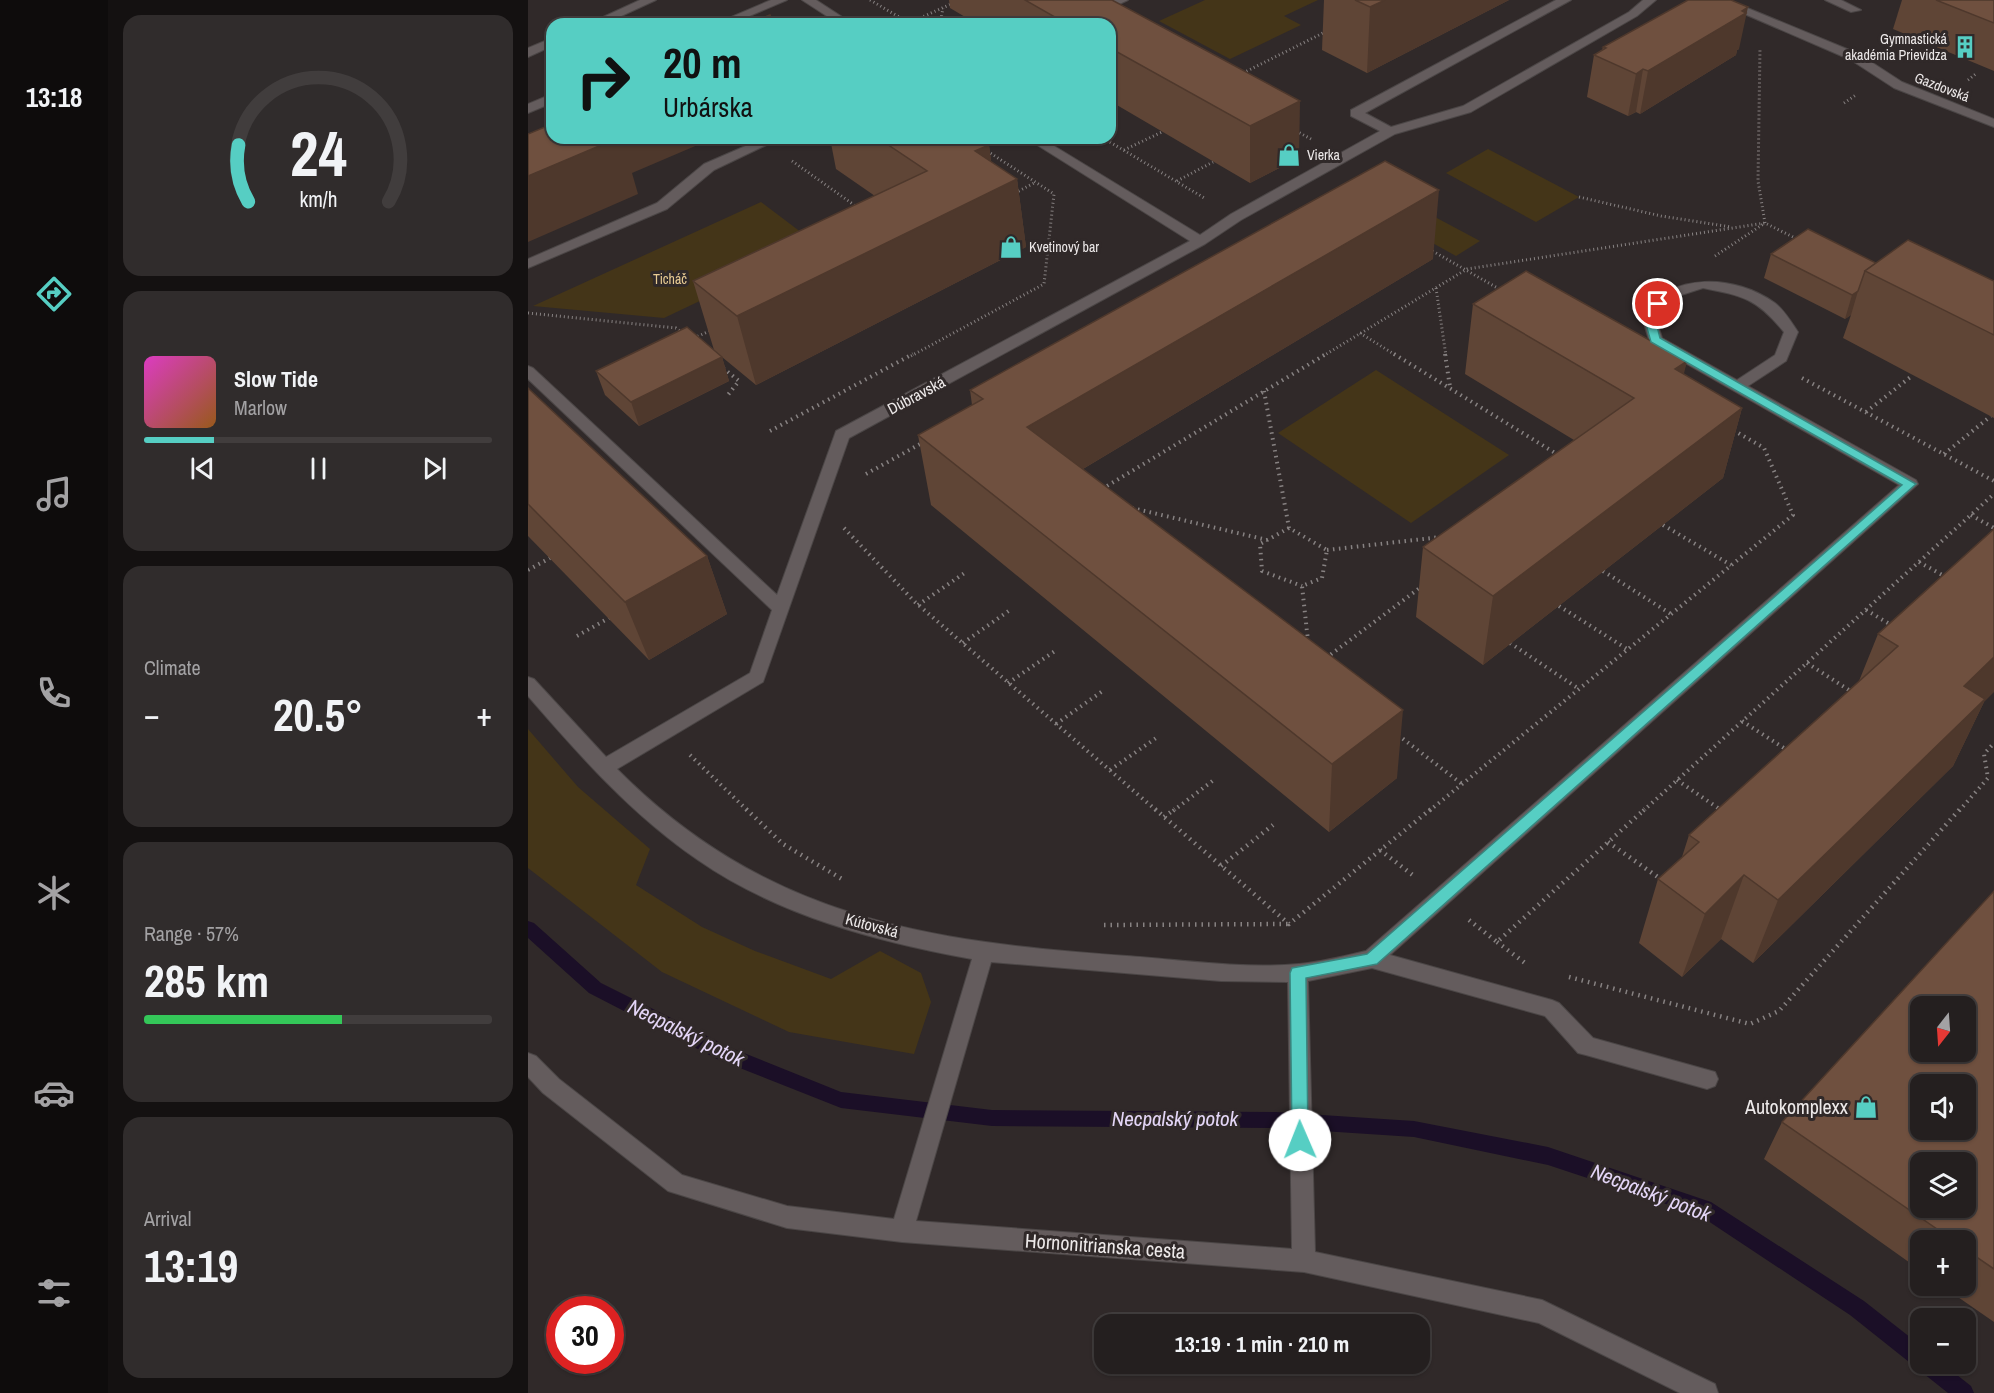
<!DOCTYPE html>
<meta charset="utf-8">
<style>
:root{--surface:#241f1f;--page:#302c2c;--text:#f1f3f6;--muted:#a3a2a4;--line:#413d3d;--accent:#56cec3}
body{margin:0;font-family:"Archivo Narrow",sans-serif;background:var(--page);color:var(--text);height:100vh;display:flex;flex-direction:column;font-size:22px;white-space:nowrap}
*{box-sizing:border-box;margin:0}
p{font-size:20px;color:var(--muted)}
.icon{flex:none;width:33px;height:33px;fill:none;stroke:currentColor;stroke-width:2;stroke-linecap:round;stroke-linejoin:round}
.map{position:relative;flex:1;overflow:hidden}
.side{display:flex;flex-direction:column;gap:15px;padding:15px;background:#141111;width:420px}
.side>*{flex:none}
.hud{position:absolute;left:18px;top:18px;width:570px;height:126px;border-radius:18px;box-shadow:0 2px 4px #0004,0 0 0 2px var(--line);background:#56cec3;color:#111;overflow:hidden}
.needle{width:39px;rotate:197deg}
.tools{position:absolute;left:1382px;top:996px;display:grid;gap:12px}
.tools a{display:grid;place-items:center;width:66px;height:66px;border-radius:12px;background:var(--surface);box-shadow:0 2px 4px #0004,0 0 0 2px var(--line);font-size:30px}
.speed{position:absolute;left:18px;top:1296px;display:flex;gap:12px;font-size:30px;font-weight:700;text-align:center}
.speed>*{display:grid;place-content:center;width:78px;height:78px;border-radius:50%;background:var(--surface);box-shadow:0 2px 4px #0004,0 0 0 2px var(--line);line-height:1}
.speed .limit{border:9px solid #d22;background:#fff;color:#111}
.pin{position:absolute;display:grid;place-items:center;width:51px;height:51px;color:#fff;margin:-26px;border:3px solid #fff;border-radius:50%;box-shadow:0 2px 6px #0007}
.me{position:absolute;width:66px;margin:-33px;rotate:359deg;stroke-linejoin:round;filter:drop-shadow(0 0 4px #0008)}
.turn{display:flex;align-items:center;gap:21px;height:126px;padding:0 18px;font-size:27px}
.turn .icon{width:78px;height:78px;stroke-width:2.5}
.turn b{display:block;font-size:42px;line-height:51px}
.big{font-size:45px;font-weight:800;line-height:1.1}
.side .tile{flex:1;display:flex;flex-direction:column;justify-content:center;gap:9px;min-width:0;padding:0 21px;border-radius:18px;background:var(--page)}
.side .dial{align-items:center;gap:0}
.dial svg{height:156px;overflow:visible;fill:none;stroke:var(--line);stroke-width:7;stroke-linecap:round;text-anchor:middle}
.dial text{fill:var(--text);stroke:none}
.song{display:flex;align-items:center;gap:18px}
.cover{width:72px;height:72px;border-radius:9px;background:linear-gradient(135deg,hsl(310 70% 55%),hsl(30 70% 35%))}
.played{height:6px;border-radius:3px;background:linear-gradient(90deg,var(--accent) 20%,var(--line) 20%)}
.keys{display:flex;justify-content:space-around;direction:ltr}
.heat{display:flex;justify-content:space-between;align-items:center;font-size:33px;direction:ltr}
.charge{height:9px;border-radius:4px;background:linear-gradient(90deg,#34c759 57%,var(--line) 0)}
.trip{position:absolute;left:566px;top:1314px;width:336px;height:60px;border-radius:18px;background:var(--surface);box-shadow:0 2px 4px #0004,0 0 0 2px var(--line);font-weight:800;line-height:60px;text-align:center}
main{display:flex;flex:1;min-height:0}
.tabs{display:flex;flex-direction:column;width:108px;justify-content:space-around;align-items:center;background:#0e0c0c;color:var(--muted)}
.tabs .icon{width:42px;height:42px}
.tabs .current{color:var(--accent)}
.tabs b{font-size:27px;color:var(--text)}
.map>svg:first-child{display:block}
</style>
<main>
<nav class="tabs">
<b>13:18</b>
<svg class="icon current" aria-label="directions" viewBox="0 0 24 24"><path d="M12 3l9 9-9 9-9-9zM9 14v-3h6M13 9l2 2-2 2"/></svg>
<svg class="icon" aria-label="music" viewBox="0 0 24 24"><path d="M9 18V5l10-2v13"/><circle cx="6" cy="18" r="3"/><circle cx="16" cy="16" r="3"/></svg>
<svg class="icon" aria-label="phone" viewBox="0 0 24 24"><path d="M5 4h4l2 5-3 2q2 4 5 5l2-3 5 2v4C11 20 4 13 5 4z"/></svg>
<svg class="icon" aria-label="climate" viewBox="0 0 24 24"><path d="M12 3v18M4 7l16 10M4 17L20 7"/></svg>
<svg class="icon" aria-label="car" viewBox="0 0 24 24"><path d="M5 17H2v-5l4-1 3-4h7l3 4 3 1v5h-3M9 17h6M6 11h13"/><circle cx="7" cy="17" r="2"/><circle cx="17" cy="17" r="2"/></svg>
<svg class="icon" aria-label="filters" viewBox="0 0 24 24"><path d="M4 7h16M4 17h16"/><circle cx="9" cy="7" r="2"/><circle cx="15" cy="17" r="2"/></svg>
</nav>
<section class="side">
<div class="tile dial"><svg viewBox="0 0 100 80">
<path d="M14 69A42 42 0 1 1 86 69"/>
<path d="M14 69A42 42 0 0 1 9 40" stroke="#56cec3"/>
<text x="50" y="56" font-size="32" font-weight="700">24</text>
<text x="50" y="72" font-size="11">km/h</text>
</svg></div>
<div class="tile">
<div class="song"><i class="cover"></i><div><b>Slow Tide</b><p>Marlow</p></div></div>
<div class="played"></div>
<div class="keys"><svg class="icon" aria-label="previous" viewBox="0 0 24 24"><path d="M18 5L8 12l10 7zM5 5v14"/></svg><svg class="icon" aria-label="pause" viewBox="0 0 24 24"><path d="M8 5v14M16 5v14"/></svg><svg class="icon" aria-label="next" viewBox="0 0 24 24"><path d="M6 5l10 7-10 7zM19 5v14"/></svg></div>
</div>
<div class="tile"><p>Climate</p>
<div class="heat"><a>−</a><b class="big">20.5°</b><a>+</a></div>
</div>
<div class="tile"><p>Range · 57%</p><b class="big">285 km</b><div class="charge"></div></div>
<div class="tile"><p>Arrival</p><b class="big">13:19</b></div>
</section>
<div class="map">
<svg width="1466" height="1393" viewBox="0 0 1466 1393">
<rect width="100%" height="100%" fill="#302929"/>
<g fill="#443518">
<path d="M677,0H790L756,16L773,25L702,59L631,21Z"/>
<path d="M960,149L1051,197L1008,222L918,173Z"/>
<path d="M233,202L290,245L136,318L5,306Z"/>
<path d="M907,217L952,241L928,256L883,231Z"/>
<path d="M848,370L981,455L883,523L750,433Z"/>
<path d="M0,729L50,787L122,849L108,885L174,927L227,951L303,979L352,951L393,973L403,1002L386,1054L261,1032L134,972L0,868Z"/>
</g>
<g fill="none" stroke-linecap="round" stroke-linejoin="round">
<path fill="#1b0f27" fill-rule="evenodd" d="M0,921L6,923L73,983L201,1047L313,1092L464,1110L748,1112L886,1121L1020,1147L1183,1202L1336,1301L1392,1345V1364H1415L1443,1386L1446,1393H1420L1322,1315L1171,1215L1020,1165L886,1137L748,1128L464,1126L313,1108L189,1059L61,993L0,938Z"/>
<g stroke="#4b4646" stroke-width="2">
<g id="minor">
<path d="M112,0H128L76,24H60Z"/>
<path d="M243,0H259L203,24H187Z"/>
<path d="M274,0H288L325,24H311Z"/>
<path d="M584,0H600L570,14L560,12Z"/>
<path d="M1028,0H1043L837,113L863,127L935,106L1101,12L1115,0H1128L1109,16L943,112L867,134L713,220L677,244L321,438L235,682L89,769C237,918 399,942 599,956C656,960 714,969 771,964C794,962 816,956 838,951L1371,485L1122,343L1113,314C1144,272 1206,274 1247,303C1256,310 1264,323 1270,332L1258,361L1220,386L1388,480L1390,484L862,955L1024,1000L1031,1003L1065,1038L1187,1072L1190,1079L1187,1086L1179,1089L1058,1055L1050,1053L1017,1016L844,968L780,981L787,1252L1014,1300L1187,1384L1190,1393H1152L1011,1323L776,1272L374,1242L259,1228L140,1191L15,1093L0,1077V1053L8,1056L31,1079L154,1175L259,1206L366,1219L444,959C350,942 249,915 170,860C104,815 52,756 0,696V677L6,679L78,757L222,673L244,610L0,379V366L5,368L249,595L308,431L662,241L498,138H513L672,235L703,214L852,131L823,116V110ZM1175,288C1216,296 1229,299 1256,332L1247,355L1209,380L1134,338L1127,315L1144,298ZM463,962L693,981L760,982L764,1249L388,1221Z"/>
<path d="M1184,0H1200L1331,54L1374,82L1466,119V127L1366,88L1323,60Z"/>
<path d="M1297,0H1313L1333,10L1323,12Z"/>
<path d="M24,38V46L0,57V48Z"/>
<path d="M24,94V103L0,113V104Z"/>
<path d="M236,138H253L186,170L139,209L0,268V259L129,203L176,164Z"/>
</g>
</g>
<g stroke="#878282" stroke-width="3" stroke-dasharray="1 3" stroke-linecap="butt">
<path d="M342,0L383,24"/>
<path d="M381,23L432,0"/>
<path d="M412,24L415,8"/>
<path d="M715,73L797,32"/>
<path d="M1440,80L1449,73"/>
<path d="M1316,103L1328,95"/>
<path d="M768,131L783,139"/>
<path d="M575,138L678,199"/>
<path d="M596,150L634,132"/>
<path d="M264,161L329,207"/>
<path d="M649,181L685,162"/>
<path d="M487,193L508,182"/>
<path d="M1051,197L1133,216L1203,227"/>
<path d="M901,249L973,290"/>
<path d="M1187,256L1237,223L1230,181L1232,48"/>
<path d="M908,288L918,356"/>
<path d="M0,313L148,328L153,332"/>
<path d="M832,333L869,356"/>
<path d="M166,338L184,330"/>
<path d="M383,356L516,284L526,194L459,151"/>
<path d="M795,356L939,269L1237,223L1269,239"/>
</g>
<g stroke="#878282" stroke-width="4" stroke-dasharray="1.5 4.5" stroke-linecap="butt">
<path d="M866,354L1032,456"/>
<path d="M917,354L922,387"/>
<path d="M195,368L211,381L199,396"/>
<path d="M1274,378L1466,481"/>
<path d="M736,391L761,528L799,550L794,578L774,586L780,641"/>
<path d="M1338,412L1385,375"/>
<path d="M242,431L385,354"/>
<path d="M1416,454L1463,416"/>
<path d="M338,474L394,443"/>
<path d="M574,489L798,354"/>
<path d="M604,508L739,540"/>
<path d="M1443,515L1466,528"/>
<path d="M1135,525L1203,565"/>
<path d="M316,528L387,602L629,811"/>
<path d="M761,528L732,544L734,571L774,586"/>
<path d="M799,550L913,537"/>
<path d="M1391,562L1418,577"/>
<path d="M0,570L22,558"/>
<path d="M1075,571L1143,614"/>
<path d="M390,605L438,572"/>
<path d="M1031,606L1099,649"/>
<path d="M1338,610L1365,626"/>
<path d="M49,636L81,618"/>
<path d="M435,643L482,610"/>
<path d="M982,643L1051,689"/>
<path d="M798,658L893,587"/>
<path d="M1279,663L1324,692"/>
<path d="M480,683L527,651"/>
<path d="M1214,721L1259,750"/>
<path d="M528,724L576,690"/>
<path d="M870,735L934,784"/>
<path d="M162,755L220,811"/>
<path d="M582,770L631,736"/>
<path d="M1149,780L1193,810"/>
<path d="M645,811L687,779"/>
<path d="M901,811L1265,515L1236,448L1205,430"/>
<path d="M1115,811L1466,494"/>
<path d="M1431,811L1460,778L1456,754L1466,743"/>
</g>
<g stroke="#878282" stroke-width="4.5" stroke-dasharray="1.5 5" stroke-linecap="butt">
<path d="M218,809L255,844L314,879"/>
<path d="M627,809L761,924L903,809"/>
<path d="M636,817L647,809"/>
<path d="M1080,842L1134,880"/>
<path d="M852,850L886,876"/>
<path d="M693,866L745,825"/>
<path d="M941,920L969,942L1117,809"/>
<path d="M576,925L760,924"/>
<path d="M969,942L997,963"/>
<path d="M1041,977L1222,1024L1251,1011L1432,809"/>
</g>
<use href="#minor" fill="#645c5d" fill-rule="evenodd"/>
</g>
<g fill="#5f4536">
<path d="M421,0H584L771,158L722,183L582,101V24H449L422,8Z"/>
<path d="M796,0H981L839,73L794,50Z"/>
<path d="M1374,0H1466V71L1365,29Z"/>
<path d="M1075,47L1211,49L1209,50L1208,55L1112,114L1108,112L1100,116L1059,97L1066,55L1074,50Z"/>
<path d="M302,138H450L461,145L463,162L489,179L498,247L228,385L194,357L201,381L111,426L77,395L68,371L186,350L165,281L347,196L308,169Z"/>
<path d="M1243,254L1348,263L1466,281V418L1315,338L1323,315L1317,319L1236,278Z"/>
<path d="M905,259L555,469L869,778L801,832L403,505L390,435L444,405L442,390Z"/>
<path d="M945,304L1159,361L1155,374L1214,408L1195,478L955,665L888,617L895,547L1046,440L937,374Z"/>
<path d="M0,388L179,556L199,614L121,660L0,536Z"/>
<path d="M1466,529L1456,702L1425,766L1225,963L1193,939L1154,977L1111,943L1130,879L1154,857L1161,835L1331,681L1350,634Z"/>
<path d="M1466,891V1322L1414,1286H1437V1240H1392V1270L1236,1159L1254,1122Z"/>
</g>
<g fill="#4e382c">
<path d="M857,0H981L839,73L842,7Z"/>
<path d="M1220,7L1211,49L1209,50L1208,55L1112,114L1120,71Z"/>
<path d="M1115,69L1108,112L1100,116L1108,74Z"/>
<path d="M772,101L771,158L722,183V126Z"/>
<path d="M79,138H186L104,173L110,194L0,242V176Z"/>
<path d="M461,145L467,190L489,179L498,247L228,385L209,316L447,151Z"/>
<path d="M911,190L905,259L508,497L499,427Z"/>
<path d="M1330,291L1323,315L1317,319L1324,295Z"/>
<path d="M194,357L201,381L111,426L103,402Z"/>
<path d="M1159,361L1142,431L1147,369Z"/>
<path d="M1214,408L1195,478L955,665L965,596Z"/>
<path d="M179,556L199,614L121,660L97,602Z"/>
<path d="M1466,657V692L1456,702L1425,766L1225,963L1250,900L1436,686Z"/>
<path d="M875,710L869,778L801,832L804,764Z"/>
<path d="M1216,875L1193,939L1154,977L1177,914Z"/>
</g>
<g fill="#6f503f" stroke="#4e382c" stroke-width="1.5" fill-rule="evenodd">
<path d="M497,0H584L772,101L722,126L582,48V24H539Z"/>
<path d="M827,0H857L842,7Z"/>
<path d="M1160,0H1203L1220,7L1214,11L1218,13L1120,71L1115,69L1108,74L1066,55L1078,48L1075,47Z"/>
<path d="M1408,0H1466V23Z"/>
<path d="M242,15L246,24H219Z"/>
<path d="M24,124V138H90L0,176V134Z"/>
<path d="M350,138H450L461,145L447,151L489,179L209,316L165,281L399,171Z"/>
<path d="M857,161L911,190L499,427L875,710L804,764L390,435L455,399L442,390Z"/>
<path d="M1280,229L1348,263L1337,271L1330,291L1324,295L1243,254Z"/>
<path d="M1380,240L1466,281V335L1337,271Z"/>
<path d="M998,271L1159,361L1147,369L1214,408L965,596L895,547L1106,398L945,304Z"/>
<path d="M159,327L194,357L103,402L68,371Z"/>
<path d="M0,388L179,556L97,602L0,504Z"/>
<path d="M1466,529V657L1436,686L1457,699L1250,900L1216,875L1177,914L1130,879L1171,842L1161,835L1370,646L1350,634Z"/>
<path d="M1466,891V1269L1437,1249V1240H1425L1254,1122ZM1392,1006H1437V1052H1392ZM1392,1084H1437V1130H1392ZM1392,1162H1437V1208H1392Z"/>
</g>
<path fill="#56cec3" stroke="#38867f" stroke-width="1.5" d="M1126,302L1135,304L1126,314L1132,338L1388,484L849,964L778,978L780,1140L778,1145L772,1148L766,1145L764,1140L762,973L764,968L839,954L1374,485L1123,342L1115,314Z"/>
<defs>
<g id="building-bare" transform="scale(1.8)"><path d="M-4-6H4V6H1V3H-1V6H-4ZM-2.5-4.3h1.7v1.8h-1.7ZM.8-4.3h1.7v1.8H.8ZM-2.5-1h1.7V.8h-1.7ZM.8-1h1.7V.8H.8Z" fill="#56cec3" stroke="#302929" stroke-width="2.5" paint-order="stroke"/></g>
<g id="shop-bare" transform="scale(1.8)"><path d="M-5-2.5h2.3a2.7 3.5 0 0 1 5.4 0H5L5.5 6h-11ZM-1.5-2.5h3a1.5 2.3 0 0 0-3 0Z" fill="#56cec3" stroke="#302929" stroke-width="2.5" paint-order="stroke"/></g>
</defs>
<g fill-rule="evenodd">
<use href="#building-bare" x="1437" y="47"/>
<use href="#shop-bare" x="761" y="155"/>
<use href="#shop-bare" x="483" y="247"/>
<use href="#shop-bare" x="1338" y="1107"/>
</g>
<g text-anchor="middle" stroke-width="6" stroke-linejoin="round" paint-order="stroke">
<g font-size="14" fill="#ede9e9" stroke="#302929" text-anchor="start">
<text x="1419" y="44" text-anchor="end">Gymnastická<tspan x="1419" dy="16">akadémia Prievidza</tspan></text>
<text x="779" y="160">Vierka</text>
<text x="501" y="252">Kvetinový bar</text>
</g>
<g font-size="14" fill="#ede9e9" stroke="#302929">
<text transform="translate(1414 87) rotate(21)" y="5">Gazdovská</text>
</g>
<g font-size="14" fill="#e8cb93" stroke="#302929">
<text x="142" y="284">Ticháč</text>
</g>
<g font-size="16" fill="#ede9e9" stroke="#302929">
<text transform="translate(388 395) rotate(-28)" y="6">Dúbravská</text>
<text transform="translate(344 925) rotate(15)" y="6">Kútovská</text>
</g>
<g font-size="20" fill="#ede9e9" stroke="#302929" text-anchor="end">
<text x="1320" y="1114">Autokomplexx</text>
</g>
<g font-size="20" fill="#ede9e9" stroke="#302929">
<text transform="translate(577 1246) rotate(4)" y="7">Hornonitrianska cesta</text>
</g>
<g font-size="21" font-style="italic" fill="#e4d6f7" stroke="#302929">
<text transform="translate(158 1033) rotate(26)" y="7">Necpalský potok</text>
<text x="647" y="1126">Necpalský potok</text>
<text transform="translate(1123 1193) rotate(21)" y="7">Necpalský potok</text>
</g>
</g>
</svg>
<div class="tools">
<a><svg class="needle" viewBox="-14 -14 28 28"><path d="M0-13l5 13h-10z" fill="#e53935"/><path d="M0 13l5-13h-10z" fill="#a3a2a4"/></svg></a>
<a><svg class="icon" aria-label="sound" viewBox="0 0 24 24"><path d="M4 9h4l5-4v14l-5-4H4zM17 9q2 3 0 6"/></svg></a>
<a><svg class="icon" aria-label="layers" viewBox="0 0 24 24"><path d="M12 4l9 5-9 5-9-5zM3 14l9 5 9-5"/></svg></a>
<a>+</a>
<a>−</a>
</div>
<div class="speed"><div class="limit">30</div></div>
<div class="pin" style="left:1130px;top:304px;background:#d93025"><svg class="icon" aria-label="arrive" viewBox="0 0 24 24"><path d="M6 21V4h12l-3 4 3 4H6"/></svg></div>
<svg class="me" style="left:772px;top:1140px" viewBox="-20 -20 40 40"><circle r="19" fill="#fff"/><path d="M0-13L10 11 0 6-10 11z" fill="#56cec3"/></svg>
<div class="trip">13:19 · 1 min · 210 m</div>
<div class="hud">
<div class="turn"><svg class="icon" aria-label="right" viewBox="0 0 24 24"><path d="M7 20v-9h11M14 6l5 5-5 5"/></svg><div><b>20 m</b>Urbárska</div></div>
</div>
</div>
</main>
